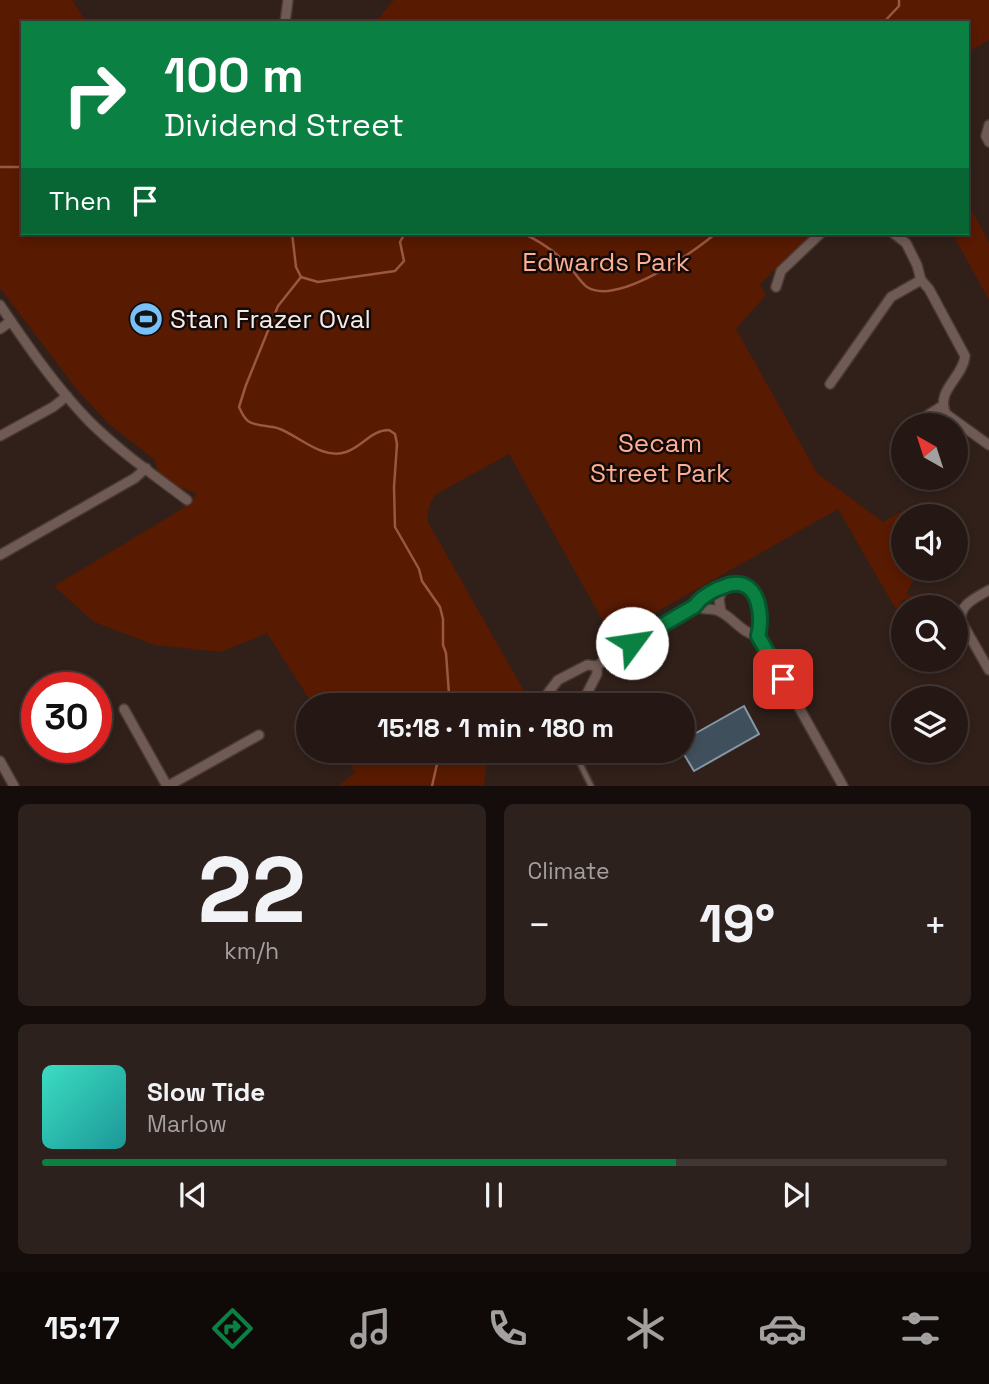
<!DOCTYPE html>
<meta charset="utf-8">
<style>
:root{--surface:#251814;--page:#2d211d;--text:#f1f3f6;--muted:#a3a0a0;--line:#423734;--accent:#0b8043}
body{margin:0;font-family:"Space Grotesk",sans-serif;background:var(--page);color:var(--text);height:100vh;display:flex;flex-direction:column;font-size:26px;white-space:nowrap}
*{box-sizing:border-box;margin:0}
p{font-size:23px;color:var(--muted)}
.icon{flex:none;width:38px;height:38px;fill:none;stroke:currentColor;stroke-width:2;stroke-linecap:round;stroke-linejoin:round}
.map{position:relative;height:786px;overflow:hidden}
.details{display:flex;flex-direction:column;gap:18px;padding:18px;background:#140d0b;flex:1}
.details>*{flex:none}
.top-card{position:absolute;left:21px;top:21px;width:948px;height:214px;border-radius:0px;box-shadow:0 4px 10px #0003,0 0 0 2px var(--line);background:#0b8043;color:#fff;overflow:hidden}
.needle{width:46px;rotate:321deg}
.buttons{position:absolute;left:891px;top:413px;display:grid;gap:14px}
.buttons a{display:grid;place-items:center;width:77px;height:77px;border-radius:50%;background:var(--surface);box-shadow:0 4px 10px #0003,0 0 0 2px var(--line);font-size:35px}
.speed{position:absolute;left:21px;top:672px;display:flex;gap:14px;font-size:35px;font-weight:700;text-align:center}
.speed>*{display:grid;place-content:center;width:91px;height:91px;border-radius:50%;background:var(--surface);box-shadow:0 4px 10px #0003,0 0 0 2px var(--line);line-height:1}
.speed .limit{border:10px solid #d22;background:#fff;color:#111}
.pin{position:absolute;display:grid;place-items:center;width:60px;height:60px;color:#fff;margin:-30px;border-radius:14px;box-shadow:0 4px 10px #0006}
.me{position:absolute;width:77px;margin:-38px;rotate:59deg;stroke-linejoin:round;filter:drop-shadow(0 0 5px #0008)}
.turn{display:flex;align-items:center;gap:24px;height:147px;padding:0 28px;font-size:32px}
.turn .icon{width:91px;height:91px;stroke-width:2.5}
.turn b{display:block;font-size:49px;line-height:60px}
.then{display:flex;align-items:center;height:66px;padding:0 28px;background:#0003;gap:14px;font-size:26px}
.big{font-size:52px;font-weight:800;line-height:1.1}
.details .card{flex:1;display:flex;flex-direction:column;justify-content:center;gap:10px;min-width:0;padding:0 24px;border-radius:10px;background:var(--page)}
.details .dial{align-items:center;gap:0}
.dial b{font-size:91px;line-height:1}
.song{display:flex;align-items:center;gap:21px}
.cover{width:84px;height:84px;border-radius:10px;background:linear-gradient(135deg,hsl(170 70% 55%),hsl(180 70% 35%))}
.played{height:7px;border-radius:4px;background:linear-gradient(90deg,var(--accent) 70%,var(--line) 70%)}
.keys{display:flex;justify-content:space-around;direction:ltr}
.heat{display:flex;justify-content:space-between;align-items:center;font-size:38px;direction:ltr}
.details .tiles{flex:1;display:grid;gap:18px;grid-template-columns:1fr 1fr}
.card:last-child{grid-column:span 2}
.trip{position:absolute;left:296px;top:693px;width:399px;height:70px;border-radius:35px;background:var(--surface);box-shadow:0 4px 10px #0003,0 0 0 2px var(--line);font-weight:800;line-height:70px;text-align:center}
.tab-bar{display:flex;height:112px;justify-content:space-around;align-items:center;background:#0f0a08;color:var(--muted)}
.tab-bar .icon{width:49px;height:49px}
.tab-bar .active{color:var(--accent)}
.tab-bar b{font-size:32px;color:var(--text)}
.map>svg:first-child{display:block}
</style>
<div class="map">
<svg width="989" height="786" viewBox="0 0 989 786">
<rect width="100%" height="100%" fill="#31201a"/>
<g fill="#581a01">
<path d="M0,0H72L87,23H23V233H813L760,284L766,295L736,329L817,473L883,522L908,508L913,516H903V569H932L914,579L906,594L950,607H932L903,599L897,611L838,509L612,637L509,454L435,495C429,504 427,511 428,522L524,691L499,705H313L267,633L221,652L155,645L94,622L54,586L182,509L197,494L160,479L155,460L109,424L78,391L0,288Z"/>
<path d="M394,0H989V40L968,52V23H374Z"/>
<path d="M968,204L989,242V300L952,233H968Z"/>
<path d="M342,751H489L484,785H339L355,773Z"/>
</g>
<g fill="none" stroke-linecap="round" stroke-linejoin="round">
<g stroke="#9b573f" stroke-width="2.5">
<path d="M883,23L899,6V0"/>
<path d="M0,167H23"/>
<path d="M292,233L296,267L301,277L318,282L395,271L404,261L400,242L405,233"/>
<path d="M522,233C540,241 556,252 570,267C575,273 581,283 587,287C617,306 693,253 716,233"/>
<path d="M301,277L278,306L246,385L239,407C242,413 243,417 248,421C256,427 270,425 280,429C300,437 323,460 346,452C362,447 371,430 389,430L395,434L397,444L394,487L395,527L419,569L422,581L440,607L443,619V645L446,653L449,694L452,705"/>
<path d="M432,786L440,751"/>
</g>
</g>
<path fill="#404f5c" stroke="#8697a5" stroke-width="2" d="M744,706L759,734L694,771L682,751V741Z"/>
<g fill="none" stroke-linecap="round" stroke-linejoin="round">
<g stroke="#493a36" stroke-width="8">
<path id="service" d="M574,751L591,786"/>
</g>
<g stroke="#493a36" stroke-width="12">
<g id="minor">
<path d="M285,23L288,0"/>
<path d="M989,125L986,136L989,142"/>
<path d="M893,233L906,243L917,265L921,280L929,289L965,356C963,378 935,390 946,414L989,445"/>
<path d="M776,287L781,271L821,233"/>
<path d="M0,305C27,345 56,387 89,421C119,451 154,475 187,500"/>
<path d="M0,329L11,321"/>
<path d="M830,384L891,297L921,280"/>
<path d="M921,425L928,415L942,406"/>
<path d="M0,436L53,407L67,396"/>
<path d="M896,459L903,449"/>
<path d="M0,555L135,478L146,468"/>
<path d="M989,590C976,598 959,604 961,621L989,670"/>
<path d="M695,606C703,611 712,607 721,612C735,620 743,634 759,636"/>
<path d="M721,612L719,599L723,587"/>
<path d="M552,705L548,693L558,680L587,665L597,666L617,651L695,606C700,598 708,593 717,590C722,588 728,584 733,584C760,580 763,619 759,636L843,786"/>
<path d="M581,705L597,674V666"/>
<path d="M124,709L167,786"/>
<path d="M0,761L14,786"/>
<path d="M168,786L259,735"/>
</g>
</g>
<use href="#service" stroke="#705b54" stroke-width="4.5"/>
<use href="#minor" stroke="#705b54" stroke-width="9"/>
</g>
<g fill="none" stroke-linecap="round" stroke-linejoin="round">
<g stroke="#07532c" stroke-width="18">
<path id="route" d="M632,643L695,606C700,598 709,593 717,589C722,588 728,584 733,584C760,580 763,619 758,636L783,679"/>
</g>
<use href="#route" stroke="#0b8043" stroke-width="12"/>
</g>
<defs>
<g id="stadium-disc" transform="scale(1.75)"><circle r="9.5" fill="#79bff8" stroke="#130b09"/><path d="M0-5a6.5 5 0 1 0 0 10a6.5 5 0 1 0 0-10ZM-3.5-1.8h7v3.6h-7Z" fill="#111"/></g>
</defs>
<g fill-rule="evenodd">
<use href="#stadium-disc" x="146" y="319"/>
</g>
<g text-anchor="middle" stroke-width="5" stroke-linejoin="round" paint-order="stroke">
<g font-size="26" fill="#feae92" stroke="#130b09">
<text x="606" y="271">Edwards Park</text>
<text x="660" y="452">Secam<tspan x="660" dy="30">Street Park</tspan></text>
</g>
<g font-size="26" fill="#f6eae6" stroke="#130b09" text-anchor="start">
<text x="170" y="328">Stan Frazer Oval</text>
</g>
</g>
</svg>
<div class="buttons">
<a><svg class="needle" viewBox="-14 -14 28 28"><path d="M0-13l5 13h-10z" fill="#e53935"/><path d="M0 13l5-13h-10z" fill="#a3a0a0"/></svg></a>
<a><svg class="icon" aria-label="sound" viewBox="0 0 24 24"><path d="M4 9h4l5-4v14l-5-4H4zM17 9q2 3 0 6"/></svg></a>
<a><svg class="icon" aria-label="search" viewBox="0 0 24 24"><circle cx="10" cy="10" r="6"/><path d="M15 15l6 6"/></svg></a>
<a><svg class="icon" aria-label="layers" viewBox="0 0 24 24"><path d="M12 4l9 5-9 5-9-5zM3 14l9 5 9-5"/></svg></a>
</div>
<div class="speed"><div class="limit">30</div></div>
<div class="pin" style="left:783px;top:679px;background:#d93025"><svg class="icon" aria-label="arrive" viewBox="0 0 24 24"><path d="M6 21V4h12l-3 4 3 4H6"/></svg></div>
<svg class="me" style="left:632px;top:643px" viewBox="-20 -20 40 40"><circle r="19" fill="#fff"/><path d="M0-13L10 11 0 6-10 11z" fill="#0b8043"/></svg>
<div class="trip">15:18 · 1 min · 180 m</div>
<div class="top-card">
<div class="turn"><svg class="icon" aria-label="right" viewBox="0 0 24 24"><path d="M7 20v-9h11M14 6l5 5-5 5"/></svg><div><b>100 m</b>Dividend Street</div></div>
<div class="then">Then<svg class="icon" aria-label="arrive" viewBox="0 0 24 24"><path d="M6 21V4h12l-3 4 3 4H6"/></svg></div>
</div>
</div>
<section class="details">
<div class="tiles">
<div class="card dial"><b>22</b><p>km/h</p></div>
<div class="card"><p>Climate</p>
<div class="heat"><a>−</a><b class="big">19°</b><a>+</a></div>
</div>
<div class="card">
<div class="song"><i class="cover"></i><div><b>Slow Tide</b><p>Marlow</p></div></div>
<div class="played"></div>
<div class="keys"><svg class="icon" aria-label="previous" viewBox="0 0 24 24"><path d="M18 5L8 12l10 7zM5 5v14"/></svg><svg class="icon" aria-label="pause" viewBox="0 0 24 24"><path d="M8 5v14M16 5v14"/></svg><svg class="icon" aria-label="next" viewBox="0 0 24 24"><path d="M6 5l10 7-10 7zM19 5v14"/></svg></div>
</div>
</div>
</section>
<nav class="tab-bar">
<b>15:17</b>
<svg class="icon active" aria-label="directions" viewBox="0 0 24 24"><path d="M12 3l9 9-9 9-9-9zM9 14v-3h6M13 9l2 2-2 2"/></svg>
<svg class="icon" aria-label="music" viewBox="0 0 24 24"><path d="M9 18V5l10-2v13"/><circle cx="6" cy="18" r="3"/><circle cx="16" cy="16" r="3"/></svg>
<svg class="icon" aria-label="phone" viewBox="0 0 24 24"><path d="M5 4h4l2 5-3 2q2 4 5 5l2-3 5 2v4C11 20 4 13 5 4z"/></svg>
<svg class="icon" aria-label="climate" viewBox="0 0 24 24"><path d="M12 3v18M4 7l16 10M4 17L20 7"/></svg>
<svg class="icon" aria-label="car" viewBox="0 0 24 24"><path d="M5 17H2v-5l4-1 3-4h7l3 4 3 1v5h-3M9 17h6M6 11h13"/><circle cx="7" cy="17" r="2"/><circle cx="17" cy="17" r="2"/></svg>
<svg class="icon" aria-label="filters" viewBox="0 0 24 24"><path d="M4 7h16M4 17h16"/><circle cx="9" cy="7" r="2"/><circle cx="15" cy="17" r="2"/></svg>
</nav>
